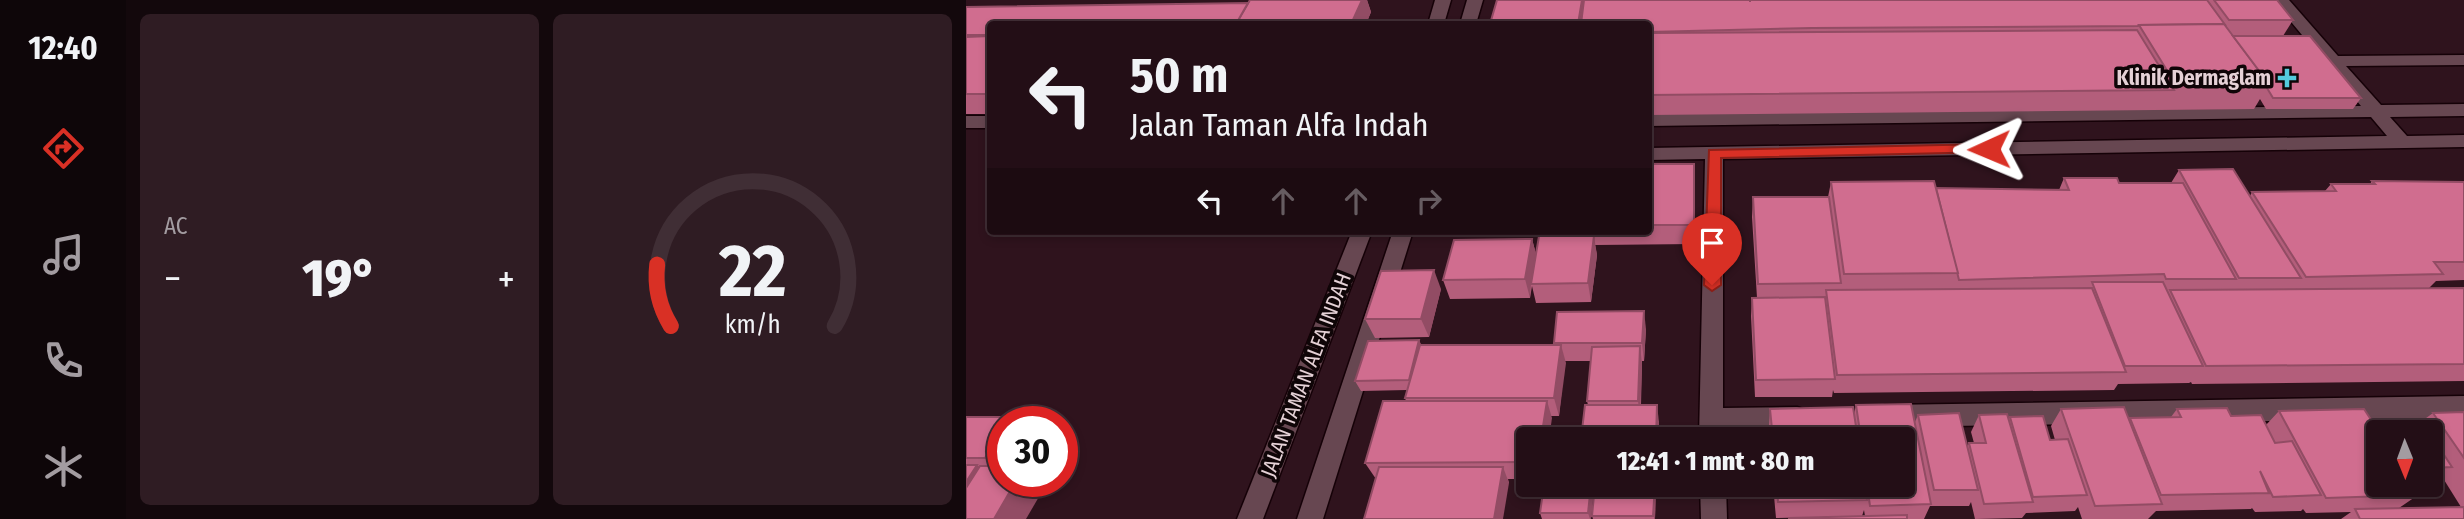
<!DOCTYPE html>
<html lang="id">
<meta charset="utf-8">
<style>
:root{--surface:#230e16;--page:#2f1c23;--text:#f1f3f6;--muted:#a39ca1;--line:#402e35;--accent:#d93025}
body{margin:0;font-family:"Fira Sans Condensed",sans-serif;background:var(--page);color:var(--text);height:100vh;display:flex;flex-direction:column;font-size:26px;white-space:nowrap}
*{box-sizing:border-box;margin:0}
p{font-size:23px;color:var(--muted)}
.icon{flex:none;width:38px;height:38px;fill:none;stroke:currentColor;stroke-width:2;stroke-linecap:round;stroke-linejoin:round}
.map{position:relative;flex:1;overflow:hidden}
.drawer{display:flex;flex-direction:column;gap:14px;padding:14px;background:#13080c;width:840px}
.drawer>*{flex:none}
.hud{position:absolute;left:21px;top:21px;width:665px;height:214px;border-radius:7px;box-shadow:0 4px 10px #0003,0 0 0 2px var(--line);background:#230e16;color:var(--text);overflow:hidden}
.needle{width:46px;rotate:179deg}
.buttons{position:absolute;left:1400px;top:420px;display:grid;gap:14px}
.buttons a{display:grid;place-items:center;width:77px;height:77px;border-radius:7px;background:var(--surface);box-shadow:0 4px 10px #0003,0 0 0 2px var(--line);font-size:35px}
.speed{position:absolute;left:21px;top:406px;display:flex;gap:14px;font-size:35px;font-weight:700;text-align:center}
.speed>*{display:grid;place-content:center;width:91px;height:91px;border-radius:50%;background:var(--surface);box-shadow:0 4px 10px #0003,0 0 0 2px var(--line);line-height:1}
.speed .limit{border:10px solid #d22;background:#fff;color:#111}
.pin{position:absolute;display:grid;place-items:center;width:60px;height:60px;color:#fff;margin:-72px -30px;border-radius:50% 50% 50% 0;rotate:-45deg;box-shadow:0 0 7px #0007}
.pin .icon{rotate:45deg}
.me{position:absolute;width:77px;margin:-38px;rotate:269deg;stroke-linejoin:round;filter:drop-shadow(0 0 5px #0008)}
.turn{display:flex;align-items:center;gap:24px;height:147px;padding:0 28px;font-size:32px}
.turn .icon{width:91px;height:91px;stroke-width:2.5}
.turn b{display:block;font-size:49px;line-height:60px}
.lanes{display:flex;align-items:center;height:66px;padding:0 28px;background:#0003;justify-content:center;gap:35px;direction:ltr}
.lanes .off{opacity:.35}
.big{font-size:52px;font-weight:800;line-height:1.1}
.drawer .card{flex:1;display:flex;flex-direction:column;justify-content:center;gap:10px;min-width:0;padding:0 24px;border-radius:10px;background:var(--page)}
.drawer .dial{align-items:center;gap:0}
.dial svg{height:182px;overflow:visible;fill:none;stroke:var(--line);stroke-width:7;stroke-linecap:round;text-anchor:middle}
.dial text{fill:var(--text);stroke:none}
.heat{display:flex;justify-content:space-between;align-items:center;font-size:38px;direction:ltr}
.drawer .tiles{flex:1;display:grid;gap:14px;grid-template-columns:repeat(2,1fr)}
.trip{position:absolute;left:550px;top:427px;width:399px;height:70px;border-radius:7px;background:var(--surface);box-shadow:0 4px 10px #0003,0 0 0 2px var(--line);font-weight:800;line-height:70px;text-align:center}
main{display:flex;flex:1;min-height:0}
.dock{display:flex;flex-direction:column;width:126px;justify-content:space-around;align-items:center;background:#0e0609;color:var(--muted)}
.dock .icon{width:49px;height:49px}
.dock .selected{color:var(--accent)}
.dock b{font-size:32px;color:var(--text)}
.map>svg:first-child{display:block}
</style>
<main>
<nav class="dock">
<b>12:40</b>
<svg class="icon selected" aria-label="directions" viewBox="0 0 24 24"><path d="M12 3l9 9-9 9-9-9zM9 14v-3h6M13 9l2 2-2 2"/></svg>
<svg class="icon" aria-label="music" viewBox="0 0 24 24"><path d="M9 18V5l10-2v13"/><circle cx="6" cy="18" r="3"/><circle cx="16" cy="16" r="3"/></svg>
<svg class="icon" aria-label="phone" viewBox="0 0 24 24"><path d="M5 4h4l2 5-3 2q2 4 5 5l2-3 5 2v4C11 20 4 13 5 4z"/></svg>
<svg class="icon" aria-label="climate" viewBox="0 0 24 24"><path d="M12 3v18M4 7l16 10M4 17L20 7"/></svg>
</nav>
<section class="drawer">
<div class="tiles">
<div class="card"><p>AC</p>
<div class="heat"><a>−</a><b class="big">19°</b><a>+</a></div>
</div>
<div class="card dial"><svg viewBox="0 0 100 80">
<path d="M14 69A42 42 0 1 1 86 69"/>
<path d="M14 69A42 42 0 0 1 8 42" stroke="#d93025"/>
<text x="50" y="56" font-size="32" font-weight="700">22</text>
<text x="50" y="72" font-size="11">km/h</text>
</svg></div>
</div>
</section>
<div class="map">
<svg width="1498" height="519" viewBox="0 0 1498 519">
<rect width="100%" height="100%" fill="#2f131d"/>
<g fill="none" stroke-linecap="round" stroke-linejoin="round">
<g stroke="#150107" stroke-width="3">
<g id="minor">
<path d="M469,0H485L478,24H462Z"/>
<path d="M501,0H517L510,24H494Z"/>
<path d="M1307,0H1323L1372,56L1498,55V65L1380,66L1415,105L1498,104V116L1424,117L1441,136L1498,135V147L757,159V408L831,407L840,410L843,418L840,426L831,429L757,430V439H733L739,159L682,160V148L1421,136L1405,117L682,126V114L1395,106Z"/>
<rect x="0" y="116" width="24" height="12"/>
<path d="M386,231H406L297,519H271Z"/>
<path d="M427,231H447L357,519H331Z"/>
<path d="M1498,396V418L919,427L910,424L907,416L910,408L919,405Z"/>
<path d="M734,485H760L761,519H735Z"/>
</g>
</g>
<use href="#minor" fill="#674751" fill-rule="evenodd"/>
</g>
<g fill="#b35e7b">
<path d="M284,0H401L405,12L400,24H24V114H0V7L282,3Z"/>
<path d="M531,0H1311L1327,20L1317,36L1395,98L1387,109H1300L1294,99L1288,109L682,115V24Z"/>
<path d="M682,164L728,183L729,244L629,245L631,255L625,302L570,303L566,286L564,298L484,299L477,280L566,239L570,254L621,236L620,231H682Z"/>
<path d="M1213,170L1284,196L1286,192L1359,191L1365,184H1404L1406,181L1498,182V280L1470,281L1463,288H1498V381L1226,384L1225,382L1223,383L1152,384L1148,390L868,393L867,390L866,397H789L785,316L786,298H791L786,217L787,197H862L865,182L970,188L1093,190L1098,178L1153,183H1205Z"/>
<path d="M475,289L463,337L409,338L399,319Z"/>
<path d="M680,329L678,361H676L675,405L693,422V439H615L622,405L621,401L625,361H599L593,416H585L583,439H562V479H542L543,483L410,479L399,463L440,401L439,398L441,390L395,391L389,381L453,340L455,345H588V343Z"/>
<path d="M890,405L949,422L952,415L1001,448L1003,443H1008L1005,432L1013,415L1042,420L1044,417L1084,440H1089L1085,426L1095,409L1163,419L1164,418L1205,417L1211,409L1265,416L1300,425L1313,411L1452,495L1433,508L1495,507L1475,475L1472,477H1465V432H1415L1414,431L1426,421H1456L1467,413L1498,412V519H1375L1385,512L1340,513L1337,509L1335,511L1289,512L1286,508L1285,509L1190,511L1182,519H1116L1112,507L1109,511L1060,513L1056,518L1009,519L1005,502L1003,506H964L958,519H823L899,516L898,510L896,516L810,518L807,485H936V439H804L803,426L804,409L888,414Z"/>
<path d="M0,417H44L51,422H37V481H79L81,483L0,519Z"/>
<path d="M628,485L625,519H576L574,513Z"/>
<path d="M690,485L689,519H627L626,516Z"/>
</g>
<g fill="#924c64">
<path d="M396,0H401L405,12L400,24H387L386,22Z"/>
<path d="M616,0H619L618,24H612Z"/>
<path d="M628,236L631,255L625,302L622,283Z"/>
<path d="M566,239L571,258L565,284L564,298L559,279Z"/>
<path d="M468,270L475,289L463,337L455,319Z"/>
<path d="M678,311L680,329L678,361L676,343Z"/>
<path d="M453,340L458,351L448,390L443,380Z"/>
<path d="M595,345L600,363L593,416L588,398Z"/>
<path d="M674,346L676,364L674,418L672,401Z"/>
<path d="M581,401L586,418L583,439H575Z"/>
<path d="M691,405L693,422V439H690Z"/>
<path d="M44,417L51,422H41Z"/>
<path d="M37,429V471L19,458Z"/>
<path d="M11,465L35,481L0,519V482Z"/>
<path d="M537,467L543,483L537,519H528Z"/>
<path d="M50,481H79L81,483L60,519H28Z"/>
<path d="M625,485H628L625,519H624L622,513Z"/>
<path d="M689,485H690L689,519H688Z"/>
</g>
<g fill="#d06d8f" stroke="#924c64" stroke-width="2">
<path d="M284,0H396L386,22L270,24Z"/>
<path d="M531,0H616L612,24H524Z"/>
<path d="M618,0H784V2V0H1241L1260,26L1258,24L1173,25L1172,26L846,28L682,32V24H615Z"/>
<path d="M1248,0H1311L1327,20H1263Z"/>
<path d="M282,3L270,24H24V35H0V7Z"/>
<path d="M1258,24L1303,84L1210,85L1173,25Z"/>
<path d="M1171,30L1208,90L682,95V33Z"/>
<path d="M24,36V94H0V37Z"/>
<path d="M1267,36H1344L1395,98H1307L1301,88L1303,84Z"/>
<rect x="682" y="164" width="46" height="61"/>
<path d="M1267,169L1335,278H1273L1213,170Z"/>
<path d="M1098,178H1151L1153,183H1217L1270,279H1200L1198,274L993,280L970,188L1103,190Z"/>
<path d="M968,181L992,273L878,274L865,182Z"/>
<path d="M1406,181L1498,182V262H1468L1477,274L1340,277L1286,192L1370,191L1365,184H1409Z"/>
<path d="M787,197H863L875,283L792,284Z"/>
<path d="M573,236H628L622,283L565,284Z"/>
<path d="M566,239L559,279L477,280L488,240Z"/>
<path d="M468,270L455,319H399L415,271Z"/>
<path d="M1126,282H1197L1237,366H1159Z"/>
<path d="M1126,288L1160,372L871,375L860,290Z"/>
<path d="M1498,288V364L1240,366L1204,290Z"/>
<path d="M859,297L869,379L790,380L786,298Z"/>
<path d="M678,311L676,343H588L591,312Z"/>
<path d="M453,340L443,380L389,381L402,341Z"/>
<path d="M454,345H595L588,398H439Z"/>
<path d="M674,346L672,401H621L626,347Z"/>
<path d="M417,401H581L575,439H562V462L399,463Z"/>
<path d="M945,404L965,504L904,506L901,485H936V439H895L890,405Z"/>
<path d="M619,405H691L690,439H615Z"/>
<path d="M887,407L892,439H807L804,409Z"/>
<path d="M1158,407L1196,504L1129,506L1095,409Z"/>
<path d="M1261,408L1265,416L1295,415L1309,443L1326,441L1355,495L1307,497L1294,471L1303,493L1195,495L1164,418L1215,417L1211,409Z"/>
<path d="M1398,409L1413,432L1412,485H1445L1452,495L1360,498L1313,411Z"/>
<path d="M1498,412V458L1467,413Z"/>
<path d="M993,413L1012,490H968L952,415Z"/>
<path d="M1041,414L1067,502L1018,504L1003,443H1020L1013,415Z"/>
<path d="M1077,416L1084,440L1102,439L1121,495L1067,497L1044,417Z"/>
<path d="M0,417H44L41,422H37V429L19,458H0Z"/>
<path d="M1426,421H1455L1463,432H1432Z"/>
<path d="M1465,435L1486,467L1465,468Z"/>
<path d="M0,465H11L0,482Z"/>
<path d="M14,466H37V481H50L28,519H0V488Z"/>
<path d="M413,467H537L528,519H398Z"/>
<path d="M578,485H625L622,513H574Z"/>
<path d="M629,485H689L687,516H626Z"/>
<path d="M811,485H899L901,500L812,502Z"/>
<path d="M1498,507V519H1394L1389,509Z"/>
<path d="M941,515V519H823V518Z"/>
</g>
<path fill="#d93025" stroke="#8d1f18" stroke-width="2" d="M1023,144L1030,149L1028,152L755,158V285L746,291L738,285L743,150Z"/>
<path fill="#54cadd" stroke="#0f0507" stroke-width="2.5" d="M1317.5 67.5h7v7h7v7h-7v7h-7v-7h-7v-7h7z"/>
<g text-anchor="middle" stroke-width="7" stroke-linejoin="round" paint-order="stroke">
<g font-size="21" font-weight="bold" fill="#e5d1d6" stroke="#0f0507" text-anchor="end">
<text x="1305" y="85">Klinik Dermaglam</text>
</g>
<g font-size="21" fill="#e5d1d6" stroke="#0f0507">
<text transform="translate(340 375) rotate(-69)" y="7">JALAN TAMAN ALFA INDAH</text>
</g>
</g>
</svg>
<div class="buttons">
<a><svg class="needle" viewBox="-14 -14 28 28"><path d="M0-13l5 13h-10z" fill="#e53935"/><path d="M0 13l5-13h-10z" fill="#a39ca1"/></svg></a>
</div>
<div class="speed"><div class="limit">30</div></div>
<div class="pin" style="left:746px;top:285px;background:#d93025"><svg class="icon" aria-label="arrive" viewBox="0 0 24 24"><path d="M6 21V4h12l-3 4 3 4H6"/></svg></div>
<svg class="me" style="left:1023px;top:149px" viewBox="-20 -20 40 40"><path d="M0-17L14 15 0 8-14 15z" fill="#d93025" stroke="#fff" stroke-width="4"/></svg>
<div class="trip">12:41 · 1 mnt · 80 m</div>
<div class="hud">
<div class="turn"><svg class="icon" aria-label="left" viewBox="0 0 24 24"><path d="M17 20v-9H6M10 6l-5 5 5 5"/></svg><div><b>50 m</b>Jalan Taman Alfa Indah</div></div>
<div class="lanes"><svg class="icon" aria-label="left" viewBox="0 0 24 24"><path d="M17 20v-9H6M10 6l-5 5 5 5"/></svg><svg class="icon off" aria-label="ahead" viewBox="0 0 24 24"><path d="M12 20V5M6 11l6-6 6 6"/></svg><svg class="icon off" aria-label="ahead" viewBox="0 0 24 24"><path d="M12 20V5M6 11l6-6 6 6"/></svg><svg class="icon off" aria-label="right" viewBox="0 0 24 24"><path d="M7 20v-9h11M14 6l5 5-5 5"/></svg></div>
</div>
</div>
</main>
